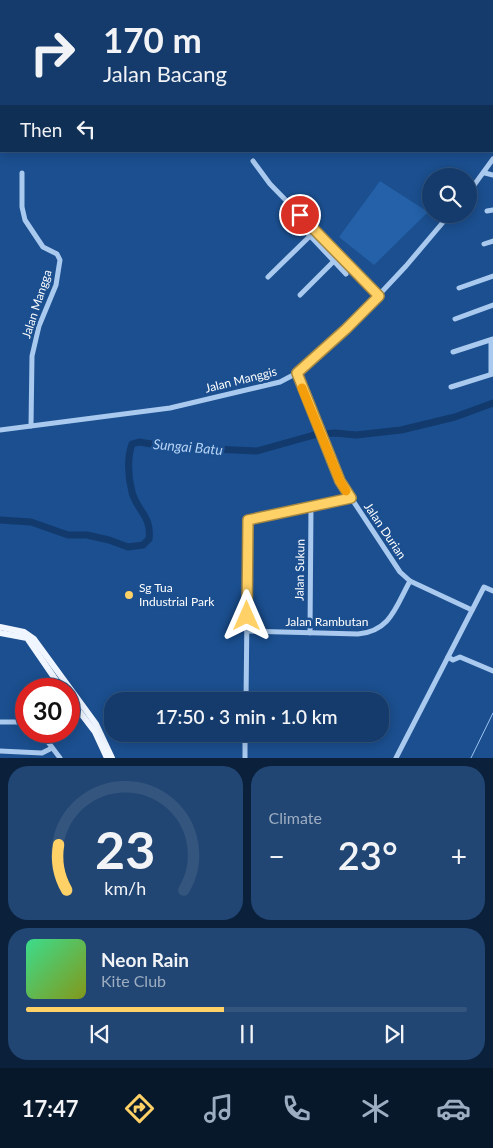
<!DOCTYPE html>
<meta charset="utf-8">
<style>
:root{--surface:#143b6b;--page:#214673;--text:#f1f3f6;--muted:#9dadc1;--line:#33557e;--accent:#ffd166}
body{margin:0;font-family:Lato,sans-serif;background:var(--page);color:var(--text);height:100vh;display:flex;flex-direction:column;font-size:19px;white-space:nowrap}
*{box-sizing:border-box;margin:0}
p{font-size:16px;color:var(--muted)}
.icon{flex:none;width:28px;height:28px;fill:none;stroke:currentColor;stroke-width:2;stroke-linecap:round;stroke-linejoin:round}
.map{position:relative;height:758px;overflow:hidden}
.side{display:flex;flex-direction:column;gap:8px;padding:8px;background:#0b203b;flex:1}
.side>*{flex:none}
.top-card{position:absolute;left:0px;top:0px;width:494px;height:152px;box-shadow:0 2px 12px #0003,0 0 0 1px var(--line);background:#143b6b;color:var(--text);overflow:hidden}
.buttons{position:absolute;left:422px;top:168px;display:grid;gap:10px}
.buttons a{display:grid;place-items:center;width:55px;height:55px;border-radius:50%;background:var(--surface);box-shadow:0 2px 12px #0003,0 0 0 1px var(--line);font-size:25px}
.speed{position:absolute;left:15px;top:678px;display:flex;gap:10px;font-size:25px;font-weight:700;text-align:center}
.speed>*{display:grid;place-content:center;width:65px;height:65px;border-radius:50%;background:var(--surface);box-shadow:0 2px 12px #0003,0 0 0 1px var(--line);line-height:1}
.speed .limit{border:8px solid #d22;background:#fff;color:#111}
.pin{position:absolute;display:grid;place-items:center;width:42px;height:42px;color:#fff;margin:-21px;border:2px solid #fff;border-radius:50%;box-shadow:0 1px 5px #0007}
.me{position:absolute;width:55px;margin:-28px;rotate:0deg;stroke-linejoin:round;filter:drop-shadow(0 0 4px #0008)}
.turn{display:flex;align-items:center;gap:18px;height:105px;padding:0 20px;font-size:22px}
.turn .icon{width:65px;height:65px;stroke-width:2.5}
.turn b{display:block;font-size:35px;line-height:42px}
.then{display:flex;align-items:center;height:48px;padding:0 20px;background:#0003;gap:10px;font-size:19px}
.big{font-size:38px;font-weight:600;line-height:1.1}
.side .tile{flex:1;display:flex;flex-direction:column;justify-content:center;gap:8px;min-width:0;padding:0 18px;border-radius:20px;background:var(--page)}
.side .dial{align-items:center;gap:0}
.dial svg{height:130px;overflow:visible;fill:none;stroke:var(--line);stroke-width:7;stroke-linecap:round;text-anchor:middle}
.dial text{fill:var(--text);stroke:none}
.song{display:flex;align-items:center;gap:15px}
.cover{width:60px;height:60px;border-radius:8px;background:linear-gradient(135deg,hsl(150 70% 55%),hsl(70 70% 35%))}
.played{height:5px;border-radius:2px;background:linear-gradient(90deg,var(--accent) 45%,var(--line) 45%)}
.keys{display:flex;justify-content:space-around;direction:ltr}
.heat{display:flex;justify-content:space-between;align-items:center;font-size:28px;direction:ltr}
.side .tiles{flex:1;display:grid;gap:8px;grid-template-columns:1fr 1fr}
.tile:last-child{grid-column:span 2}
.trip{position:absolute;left:104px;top:692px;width:285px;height:50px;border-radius:20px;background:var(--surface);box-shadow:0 2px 12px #0003,0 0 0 1px var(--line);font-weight:600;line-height:50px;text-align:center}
.menu{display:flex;height:80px;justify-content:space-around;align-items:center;background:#08182b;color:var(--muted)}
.menu .icon{width:35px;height:35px}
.menu .selected{color:var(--accent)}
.menu b{font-size:22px;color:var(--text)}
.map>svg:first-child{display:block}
</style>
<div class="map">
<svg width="493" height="758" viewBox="0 0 493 758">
<rect width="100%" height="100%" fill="#1b4f8f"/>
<path fill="#2461a8" d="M380,181L428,212L374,265L339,237Z"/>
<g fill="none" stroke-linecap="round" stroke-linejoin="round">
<path stroke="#9cc4f0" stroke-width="1" d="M471,758L493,713"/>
<path stroke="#123a6d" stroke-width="7" d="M0,520L31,522L68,535H87L109,540L128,547L143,545L149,539C152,516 137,511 132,492C128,477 127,458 132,444L139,442L170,447L257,451L314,435L335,433L356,435L401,430L455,417L493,403"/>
<g stroke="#a9c9ee" stroke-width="5">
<path d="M183,0L184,1"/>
<path d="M385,0L386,1"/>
<path d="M395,1L397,0"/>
<path d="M492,8H493"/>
<path d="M492,41H493"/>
<path d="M492,118L493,119"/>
<path d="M492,145H493"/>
<path d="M253,161L270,184L379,296"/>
<path d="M22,173V207L25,220L43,247L57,254L60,260L56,285L39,326L32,356L31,426"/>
<path d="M485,173L493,175"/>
<path d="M469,192L493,159"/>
<path d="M487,211L493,210"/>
<path d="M300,225L346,274"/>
<path d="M484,244L493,241"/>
<path d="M268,277L311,235"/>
<path d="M459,288L493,276"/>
<path d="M300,295L335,260"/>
<path d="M455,319L493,305"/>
<path d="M453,352L493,339"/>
<path d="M297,373L340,481L400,572L410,581L472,610"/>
<path d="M491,374V340"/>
<path d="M451,387L493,374"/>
<path d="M0,430L170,408L280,382L297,373L347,329L406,266L450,214"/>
<path d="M247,631L358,634C391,631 396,606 410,581"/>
<path d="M310,633L311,507"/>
<path d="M448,657L453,660L460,657L493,671"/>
<path d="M246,701L248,520L351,498"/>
<path d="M0,722H26"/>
<path d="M42,734L60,758"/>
<path d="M0,751L42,753L52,748"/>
<path d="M245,758V734"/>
<path d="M396,758L484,587L493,591"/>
</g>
<g stroke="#f0f6ff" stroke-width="6">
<path d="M0,627L24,632L34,639L96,724L112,758"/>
<path d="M0,633L27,638L62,689"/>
<path d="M69,698L95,732L107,758"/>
</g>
</g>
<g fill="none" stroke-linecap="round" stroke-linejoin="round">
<g stroke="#a68842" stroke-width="12">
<path id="route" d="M247,616L248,520L351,498L340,481L297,373L346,329L379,296L300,215"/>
</g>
<use href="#route" stroke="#ffd166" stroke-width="9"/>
<path stroke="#f59e0b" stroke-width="9" d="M302,388L340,481L346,491"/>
</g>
<circle fill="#ffd166" stroke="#1b4f8f" stroke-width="2" cx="129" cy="595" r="5"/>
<g text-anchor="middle" stroke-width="5" stroke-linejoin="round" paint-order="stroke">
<g font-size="12" fill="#fff" stroke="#1b4f8f">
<text transform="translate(37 304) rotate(-72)" y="4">Jalan Mangga</text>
<text transform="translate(241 380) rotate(-14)" y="4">Jalan Manggis</text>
<text transform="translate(385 531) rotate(56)" y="4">Jalan Durian</text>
<text transform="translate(300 570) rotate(-89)" y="4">Jalan Sukun</text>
<text x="327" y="626">Jalan Rambutan</text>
</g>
<g font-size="12" fill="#fff" stroke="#1b4f8f" text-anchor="start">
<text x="139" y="592">Sg Tua<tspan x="139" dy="14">Industrial Park</tspan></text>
</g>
<g font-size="14" font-style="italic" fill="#b5d3f5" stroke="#1b4f8f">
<text transform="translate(188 447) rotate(5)" y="5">Sungai Batu</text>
</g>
</g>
</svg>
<div class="buttons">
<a><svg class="icon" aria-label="search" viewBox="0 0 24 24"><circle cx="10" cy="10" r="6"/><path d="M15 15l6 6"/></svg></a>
</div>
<div class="speed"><div class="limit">30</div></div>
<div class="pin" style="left:300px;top:215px;background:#d93025"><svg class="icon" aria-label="arrive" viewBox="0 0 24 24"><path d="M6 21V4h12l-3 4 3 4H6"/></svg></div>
<svg class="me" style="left:247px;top:616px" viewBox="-20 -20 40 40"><path d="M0-17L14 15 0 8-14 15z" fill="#ffd166" stroke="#fff" stroke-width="4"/></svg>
<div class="trip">17:50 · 3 min · 1.0 km</div>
<div class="top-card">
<div class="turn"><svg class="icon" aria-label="right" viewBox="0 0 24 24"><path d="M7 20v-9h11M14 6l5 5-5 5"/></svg><div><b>170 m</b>Jalan Bacang</div></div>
<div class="then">Then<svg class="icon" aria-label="left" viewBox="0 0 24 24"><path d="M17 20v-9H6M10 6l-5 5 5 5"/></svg></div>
</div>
</div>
<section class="side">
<div class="tiles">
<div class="tile dial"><svg viewBox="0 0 100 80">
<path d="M14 69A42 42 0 1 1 86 69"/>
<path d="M14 69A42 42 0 0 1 9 41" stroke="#ffd166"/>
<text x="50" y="56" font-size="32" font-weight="700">23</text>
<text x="50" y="72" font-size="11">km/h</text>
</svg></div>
<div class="tile"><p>Climate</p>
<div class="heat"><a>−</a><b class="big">23°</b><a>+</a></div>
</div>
<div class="tile">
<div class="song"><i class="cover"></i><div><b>Neon Rain</b><p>Kite Club</p></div></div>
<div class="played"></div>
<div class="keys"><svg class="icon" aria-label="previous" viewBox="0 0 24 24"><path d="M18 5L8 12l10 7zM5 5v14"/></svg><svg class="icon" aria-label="pause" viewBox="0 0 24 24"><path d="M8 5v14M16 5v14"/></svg><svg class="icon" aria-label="next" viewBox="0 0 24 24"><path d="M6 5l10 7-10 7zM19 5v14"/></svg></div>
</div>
</div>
</section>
<nav class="menu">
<b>17:47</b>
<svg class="icon selected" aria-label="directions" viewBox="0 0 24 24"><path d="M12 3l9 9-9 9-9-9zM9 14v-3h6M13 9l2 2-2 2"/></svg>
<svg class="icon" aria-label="music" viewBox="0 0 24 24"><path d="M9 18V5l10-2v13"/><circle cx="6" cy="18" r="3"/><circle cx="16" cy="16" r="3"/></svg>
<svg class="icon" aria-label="phone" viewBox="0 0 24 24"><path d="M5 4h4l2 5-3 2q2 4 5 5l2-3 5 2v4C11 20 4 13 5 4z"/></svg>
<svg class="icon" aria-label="climate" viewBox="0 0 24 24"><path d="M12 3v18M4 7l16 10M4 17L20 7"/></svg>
<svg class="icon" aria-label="car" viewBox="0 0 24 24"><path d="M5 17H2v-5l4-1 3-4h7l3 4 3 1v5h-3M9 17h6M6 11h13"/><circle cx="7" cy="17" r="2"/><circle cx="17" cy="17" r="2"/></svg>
</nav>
